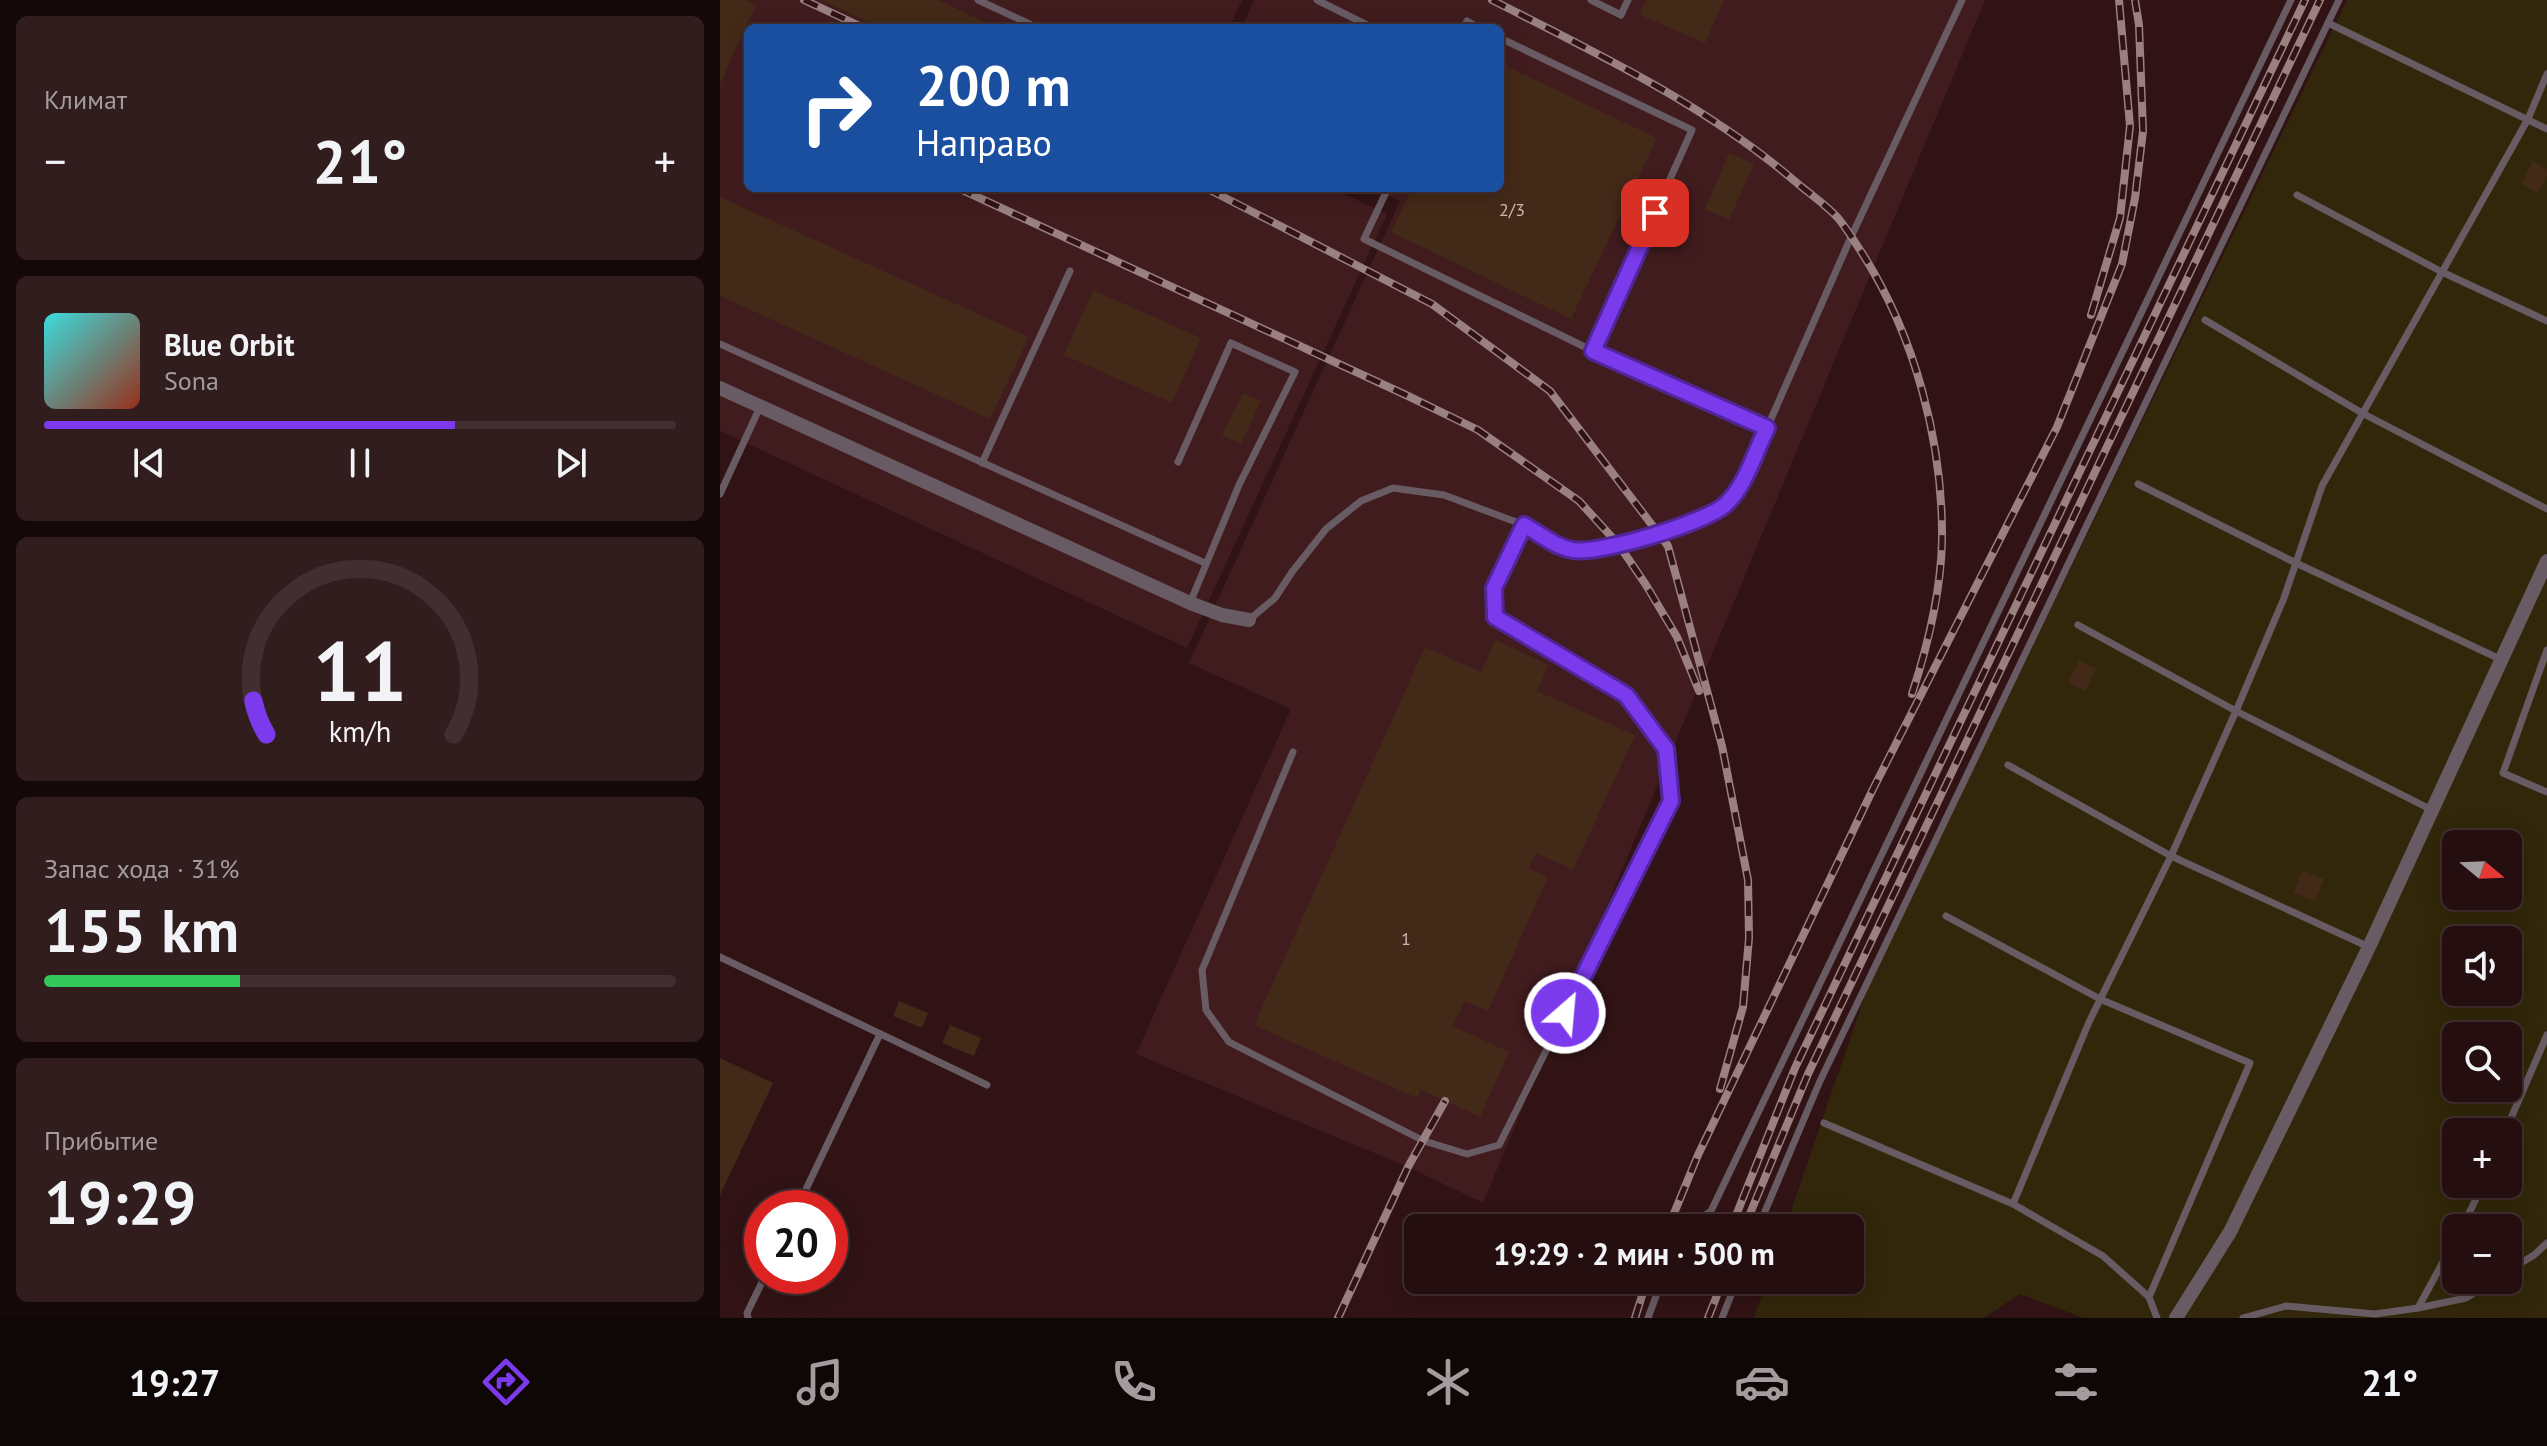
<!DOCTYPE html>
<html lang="ru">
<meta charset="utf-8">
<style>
:root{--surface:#250e10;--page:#311c1e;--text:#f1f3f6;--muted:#a39c9f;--line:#422e30;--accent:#7c3aed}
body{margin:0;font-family:"PT Sans",sans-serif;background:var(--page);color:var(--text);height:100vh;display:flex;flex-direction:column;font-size:30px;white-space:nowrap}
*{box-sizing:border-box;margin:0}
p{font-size:26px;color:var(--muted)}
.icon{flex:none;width:44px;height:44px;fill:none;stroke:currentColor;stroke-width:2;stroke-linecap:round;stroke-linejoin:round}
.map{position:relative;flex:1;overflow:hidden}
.details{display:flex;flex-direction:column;gap:16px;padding:16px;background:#140809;width:720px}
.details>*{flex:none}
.banner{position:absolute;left:24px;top:24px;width:760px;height:168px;border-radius:12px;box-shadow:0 4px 20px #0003,0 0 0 2px var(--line);background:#1a4fa0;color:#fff;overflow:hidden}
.needle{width:52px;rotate:109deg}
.buttons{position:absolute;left:1722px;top:830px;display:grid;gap:16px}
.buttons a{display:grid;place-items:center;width:80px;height:80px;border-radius:12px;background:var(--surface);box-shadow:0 4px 20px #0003,0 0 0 2px var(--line);font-size:40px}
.speed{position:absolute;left:24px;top:1190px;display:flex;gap:16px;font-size:40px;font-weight:700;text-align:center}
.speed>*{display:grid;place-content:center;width:104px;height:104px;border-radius:50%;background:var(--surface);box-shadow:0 4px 20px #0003,0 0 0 2px var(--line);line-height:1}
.speed .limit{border:12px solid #d22;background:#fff;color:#111}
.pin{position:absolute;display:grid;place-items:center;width:68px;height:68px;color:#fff;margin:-34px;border-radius:16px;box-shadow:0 4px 12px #0006}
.me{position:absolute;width:88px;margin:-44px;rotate:27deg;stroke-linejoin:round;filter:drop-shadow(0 0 6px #0008)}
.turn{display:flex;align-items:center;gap:28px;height:168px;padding:0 40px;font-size:36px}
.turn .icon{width:104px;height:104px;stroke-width:2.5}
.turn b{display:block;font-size:56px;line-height:68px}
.big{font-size:60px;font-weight:600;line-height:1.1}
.details .widget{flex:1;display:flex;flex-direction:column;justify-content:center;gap:12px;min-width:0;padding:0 28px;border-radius:12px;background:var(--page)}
.details .dial{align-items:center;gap:0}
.dial svg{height:208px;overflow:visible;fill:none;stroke:var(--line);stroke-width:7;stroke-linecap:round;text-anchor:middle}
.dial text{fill:var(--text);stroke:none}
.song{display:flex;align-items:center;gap:24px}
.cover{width:96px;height:96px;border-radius:12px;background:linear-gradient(135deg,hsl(180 70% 55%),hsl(10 70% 35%))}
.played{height:8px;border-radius:4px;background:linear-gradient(90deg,var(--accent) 65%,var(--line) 65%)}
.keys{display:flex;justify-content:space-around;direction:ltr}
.heat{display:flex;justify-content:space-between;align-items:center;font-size:44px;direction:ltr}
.charge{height:12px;border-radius:6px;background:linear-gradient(90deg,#34c759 31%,var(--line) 0)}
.trip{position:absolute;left:684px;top:1214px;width:460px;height:80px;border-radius:12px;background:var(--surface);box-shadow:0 4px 20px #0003,0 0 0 2px var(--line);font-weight:600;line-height:80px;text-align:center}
.tab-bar{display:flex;height:128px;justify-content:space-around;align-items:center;background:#0f0606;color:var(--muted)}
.tab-bar .icon{width:56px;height:56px}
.tab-bar .selected{color:var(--accent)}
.tab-bar b{font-size:36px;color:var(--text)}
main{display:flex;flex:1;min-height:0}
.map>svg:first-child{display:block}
</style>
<main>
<section class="details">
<div class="widget"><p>Климат</p>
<div class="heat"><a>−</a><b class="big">21°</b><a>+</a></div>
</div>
<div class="widget">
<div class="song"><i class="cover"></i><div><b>Blue Orbit</b><p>Sona</p></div></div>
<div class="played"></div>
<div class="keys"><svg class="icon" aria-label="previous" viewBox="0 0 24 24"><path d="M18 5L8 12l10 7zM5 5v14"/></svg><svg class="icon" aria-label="pause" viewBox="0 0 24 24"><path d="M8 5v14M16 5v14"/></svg><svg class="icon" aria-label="next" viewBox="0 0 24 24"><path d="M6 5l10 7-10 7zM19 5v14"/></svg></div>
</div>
<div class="widget dial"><svg viewBox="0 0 100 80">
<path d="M14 69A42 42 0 1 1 86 69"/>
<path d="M14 69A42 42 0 0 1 9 56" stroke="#7c3aed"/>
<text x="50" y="56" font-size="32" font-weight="700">11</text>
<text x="50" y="72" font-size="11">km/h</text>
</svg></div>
<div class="widget"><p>Запас хода · 31%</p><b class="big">155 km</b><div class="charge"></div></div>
<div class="widget"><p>Прибытие</p><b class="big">19:29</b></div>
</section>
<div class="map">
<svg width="1827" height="1318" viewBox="0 0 1827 1318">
<rect width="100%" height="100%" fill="#311315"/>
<g fill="#411c1e">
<path d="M0,0H522L509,28H28V188H611L667,214L467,648L0,431Z"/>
<path d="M534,0H1265L763,1203L688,1167L416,1054L571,709L469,663L680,201L652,188H780V28H522Z"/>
</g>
<path fill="#32270a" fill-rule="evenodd" d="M1627,0H1827V1318H1364L1300,1294L1264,1318H1034L1047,1280H1130V1228H1065L1150,981ZM1736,844H1788V896H1736ZM1736,940H1788V992H1736ZM1736,1036H1788V1088H1736ZM1736,1132H1788V1184H1736ZM1736,1228H1788V1280H1736Z"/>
<g fill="#432918">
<path d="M0,0H24L36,5L0,84Z"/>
<path d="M101,0H218L278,28H161Z"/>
<path d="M926,0H1004L985,43L920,15Z"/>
<path d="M780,63L937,138L851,319L671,232L692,188H780Z"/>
<path d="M1009,153L1034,164L1009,220L985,209Z"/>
<path d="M1813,161L1827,169V176L1818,193L1801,184Z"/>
<path d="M0,197L309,337L270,419L0,296Z"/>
<path d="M373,290L481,338L452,403L344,355Z"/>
<path d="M523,393L541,401L521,444L502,435Z"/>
<path d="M775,640L829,665L817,691L915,735L853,870L816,853L809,868L828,877L768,1011L745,1001L733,1026L789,1052L760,1117L701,1090L697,1098L534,1025L705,647L761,672Z"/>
<path d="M1359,660L1376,669L1365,691L1348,683Z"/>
<path d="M1582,870L1604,879L1595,901L1573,893Z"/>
<path d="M179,1001L208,1013L202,1028L173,1016Z"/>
<path d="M230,1025L261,1038L254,1056L222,1043Z"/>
<path d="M0,1058L53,1083L0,1195Z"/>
</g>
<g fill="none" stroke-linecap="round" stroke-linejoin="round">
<g stroke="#695b63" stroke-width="7">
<path d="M258,0L318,28"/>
<path d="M597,0L653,28"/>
<path d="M871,0L901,15L908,0"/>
<path d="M1608,23L1827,129"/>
<path d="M743,28L747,21L760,28"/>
<path d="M780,38L972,130L873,351L1047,428"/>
<path d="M668,188L644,239L873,351"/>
<path d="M1577,195L1722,272L1827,321"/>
<path d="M1485,320L1642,413L1827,509"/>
<path d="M0,344L485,563"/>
<path d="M458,462L511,343L575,372L519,485L470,603"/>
<path d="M262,463L350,271"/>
<path d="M1418,484L1576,563L1782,660"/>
<path d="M0,494L40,407"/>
<path d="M530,619L555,598L572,572L606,529L641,501L673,488L724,495L804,525L838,546L857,551L899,545L939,533L1005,506L1019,487L1047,428L1131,237L1242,0"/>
<path d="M1358,625L1516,711L1712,810"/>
<path d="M1827,650L1783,773L1827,792"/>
<path d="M573,752L482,970L486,1010L509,1042L704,1141L747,1154L779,1145L951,801L946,749L906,695L775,617L774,588L804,525"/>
<path d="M1288,765L1451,856L1649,947"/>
<path d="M1226,916L1380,999L1530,1063L1429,1297"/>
<path d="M0,957L267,1085"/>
<path d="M1104,1123L1293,1204L1383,1256L1429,1297L1437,1318"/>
<path d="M1785,1132L1827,1035"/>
<path d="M1293,1204L1369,1022L1451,856L1516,711L1564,598L1602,486L1808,119L1827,74"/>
<path d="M77,1208L160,1034"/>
<path d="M968,1228L991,1211L1571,0"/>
<path d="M1038,1228L1100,1081L1619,0"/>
<path d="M1742,1228L1763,1184"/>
<path d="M1788,1271L1814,1255L1827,1243"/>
<path d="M1698,1308L1736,1238"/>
<path d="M28,1318L27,1313L45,1276"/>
<path d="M928,1318L942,1280"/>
<path d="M1002,1318L1017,1280"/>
<path d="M1523,1318L1566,1306L1655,1314L1698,1308L1746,1298L1774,1280"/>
</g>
<g stroke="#695b63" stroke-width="14">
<path d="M0,388L470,603L502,615L529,620"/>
<path d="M1456,1318L1510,1232L1649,947L1827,561"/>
</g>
<g stroke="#9a8081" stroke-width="8">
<g id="rail">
<path d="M84,0L144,28"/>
<path d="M772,0C878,54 986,105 1077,183C1090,194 1106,205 1118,218C1127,229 1134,241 1142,253C1195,336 1223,442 1222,540C1221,592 1208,645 1192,694"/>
<path d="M238,188L688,396L758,430L859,501L899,545L926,585L957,637L979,691"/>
<path d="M486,188L712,304L830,391L948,546L1002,746L1028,880L1029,938L1023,1007L1000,1089"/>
<path d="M1371,315L1400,218L1410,126L1399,0"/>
<path d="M948,1228L978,1155L1153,789L1337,427L1402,264L1415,198L1423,131L1419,25L1415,0"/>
<path d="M1011,1228L1075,1068L1585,0"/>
<path d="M1024,1228L1088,1074L1600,0"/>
<path d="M618,1318L688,1167L725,1101"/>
<path d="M915,1318L927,1280"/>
<path d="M988,1318L1003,1280"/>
</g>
</g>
<use href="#rail" stroke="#311315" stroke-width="5" stroke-dasharray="15" stroke-linecap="butt"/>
</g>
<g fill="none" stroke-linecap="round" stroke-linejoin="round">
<g stroke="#51269a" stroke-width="20">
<path id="route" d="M845,1013L951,801L946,749L906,695L775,617L774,588L804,525C820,534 835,547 853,550C878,555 988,522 1006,504C1026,485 1035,452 1047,428L873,351L935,213"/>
</g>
<use href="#route" stroke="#7c3aed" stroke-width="14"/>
</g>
<g text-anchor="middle" stroke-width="8" stroke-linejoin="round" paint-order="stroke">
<g font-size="18" fill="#ceb8b3">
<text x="792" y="216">2/3</text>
<text x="686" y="945">1</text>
</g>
</g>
</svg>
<div class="buttons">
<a><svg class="needle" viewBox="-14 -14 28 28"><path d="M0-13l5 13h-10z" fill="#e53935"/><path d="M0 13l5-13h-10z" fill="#a39c9f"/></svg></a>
<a><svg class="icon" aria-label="sound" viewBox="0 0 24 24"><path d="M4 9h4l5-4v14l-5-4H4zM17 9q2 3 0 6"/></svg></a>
<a><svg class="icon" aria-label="search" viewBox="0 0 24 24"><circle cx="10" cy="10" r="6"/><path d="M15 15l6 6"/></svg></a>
<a>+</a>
<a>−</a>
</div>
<div class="speed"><div class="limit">20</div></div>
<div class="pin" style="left:935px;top:213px;background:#d93025"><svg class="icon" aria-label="arrive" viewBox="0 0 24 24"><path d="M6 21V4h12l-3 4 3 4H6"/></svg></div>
<svg class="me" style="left:845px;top:1013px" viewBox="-20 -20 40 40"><circle r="17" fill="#7c3aed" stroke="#fff" stroke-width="3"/><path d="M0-11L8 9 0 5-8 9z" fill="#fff"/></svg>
<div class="trip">19:29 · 2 мин · 500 m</div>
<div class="banner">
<div class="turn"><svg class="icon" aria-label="right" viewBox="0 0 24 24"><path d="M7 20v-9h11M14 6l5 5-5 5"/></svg><div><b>200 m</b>Направо</div></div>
</div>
</div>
</main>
<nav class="tab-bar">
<b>19:27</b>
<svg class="icon selected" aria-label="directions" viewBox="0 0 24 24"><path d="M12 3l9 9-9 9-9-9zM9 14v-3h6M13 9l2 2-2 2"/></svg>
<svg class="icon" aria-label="music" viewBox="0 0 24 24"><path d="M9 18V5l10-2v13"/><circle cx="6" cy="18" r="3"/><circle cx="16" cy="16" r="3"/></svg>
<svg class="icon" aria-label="phone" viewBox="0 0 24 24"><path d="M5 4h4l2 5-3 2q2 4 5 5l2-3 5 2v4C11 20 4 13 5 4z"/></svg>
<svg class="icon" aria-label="climate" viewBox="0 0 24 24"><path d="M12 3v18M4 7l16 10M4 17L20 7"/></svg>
<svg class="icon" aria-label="car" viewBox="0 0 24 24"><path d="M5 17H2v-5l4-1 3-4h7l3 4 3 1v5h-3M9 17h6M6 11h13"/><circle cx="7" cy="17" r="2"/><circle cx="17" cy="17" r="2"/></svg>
<svg class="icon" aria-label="filters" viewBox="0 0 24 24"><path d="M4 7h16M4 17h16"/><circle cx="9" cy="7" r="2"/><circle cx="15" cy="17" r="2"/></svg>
<b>21°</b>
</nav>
